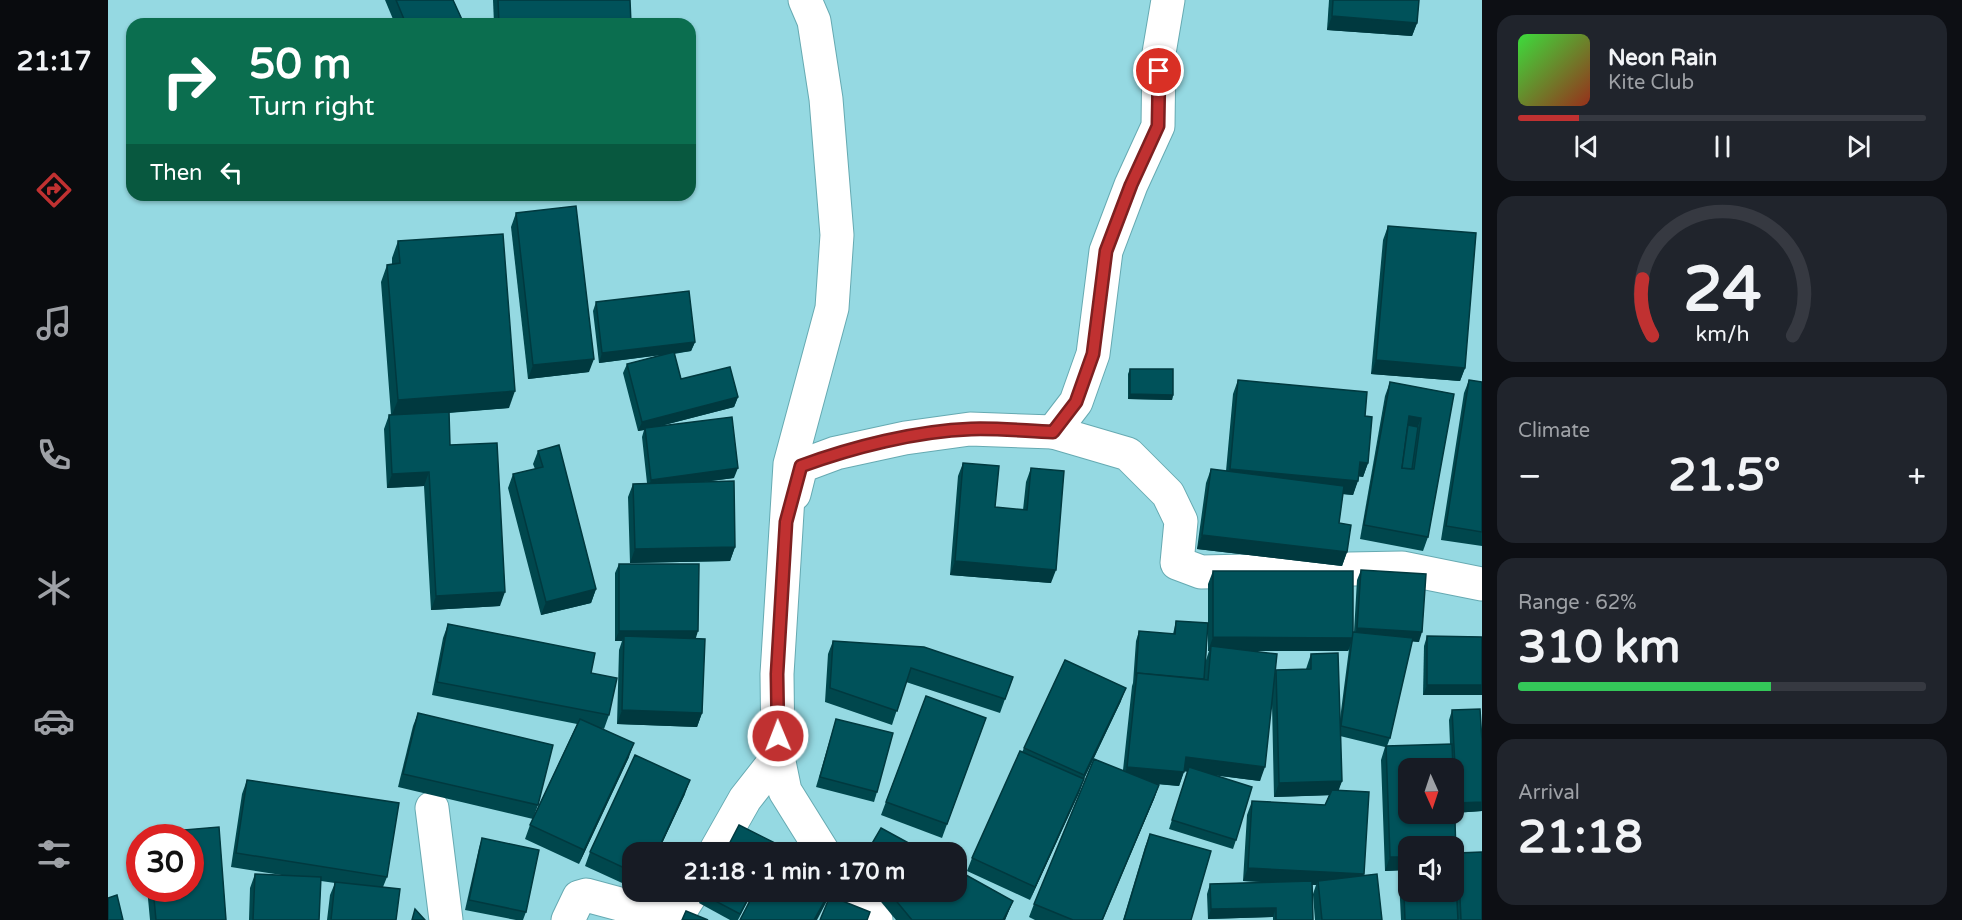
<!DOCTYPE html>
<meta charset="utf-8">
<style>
:root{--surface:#171b24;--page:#20242c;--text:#f1f3f6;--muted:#9ea1a6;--line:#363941;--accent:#c03131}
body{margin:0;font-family:"Varela Round",sans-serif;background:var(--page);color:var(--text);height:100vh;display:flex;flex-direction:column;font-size:22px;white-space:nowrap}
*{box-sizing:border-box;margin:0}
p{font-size:20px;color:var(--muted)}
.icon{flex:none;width:33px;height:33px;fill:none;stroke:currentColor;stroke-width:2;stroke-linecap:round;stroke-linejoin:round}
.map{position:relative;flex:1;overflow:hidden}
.sheet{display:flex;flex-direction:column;gap:15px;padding:15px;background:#0d0f14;width:480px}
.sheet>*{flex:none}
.hud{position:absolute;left:18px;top:18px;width:570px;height:183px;border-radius:18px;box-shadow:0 2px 4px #0004;background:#0b6e4f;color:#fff;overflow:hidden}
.needle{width:39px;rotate:177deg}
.fabs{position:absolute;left:1290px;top:758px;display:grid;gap:12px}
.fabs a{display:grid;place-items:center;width:66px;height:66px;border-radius:12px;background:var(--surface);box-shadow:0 2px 4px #0004;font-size:30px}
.speed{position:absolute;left:18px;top:824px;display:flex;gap:12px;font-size:30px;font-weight:700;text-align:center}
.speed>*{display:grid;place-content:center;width:78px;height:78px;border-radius:50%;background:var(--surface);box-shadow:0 2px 4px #0004;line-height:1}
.speed .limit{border:9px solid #d22;background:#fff;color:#111}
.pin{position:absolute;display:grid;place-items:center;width:51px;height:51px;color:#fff;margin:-26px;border:3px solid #fff;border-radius:50%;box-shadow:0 2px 6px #0007}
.me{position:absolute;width:66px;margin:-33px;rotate:359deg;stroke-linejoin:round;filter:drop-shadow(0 0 4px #0008)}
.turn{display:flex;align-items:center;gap:21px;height:126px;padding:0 24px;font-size:27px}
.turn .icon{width:78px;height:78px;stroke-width:2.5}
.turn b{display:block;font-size:42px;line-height:51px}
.then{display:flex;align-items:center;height:57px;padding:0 24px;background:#0003;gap:12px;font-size:22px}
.big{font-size:45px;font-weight:700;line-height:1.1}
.sheet .card{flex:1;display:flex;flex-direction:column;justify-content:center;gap:9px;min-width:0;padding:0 21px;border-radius:18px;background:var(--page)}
.sheet .dial{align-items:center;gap:0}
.dial svg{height:156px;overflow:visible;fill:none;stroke:var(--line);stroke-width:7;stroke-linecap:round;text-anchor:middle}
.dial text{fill:var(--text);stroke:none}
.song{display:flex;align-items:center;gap:18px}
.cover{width:72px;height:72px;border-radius:9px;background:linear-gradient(135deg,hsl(120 70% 55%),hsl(10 70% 35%))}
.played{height:6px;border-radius:3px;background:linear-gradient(90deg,var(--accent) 15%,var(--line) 15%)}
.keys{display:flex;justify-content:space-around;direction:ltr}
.heat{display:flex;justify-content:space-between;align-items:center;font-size:33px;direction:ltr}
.charge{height:9px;border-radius:4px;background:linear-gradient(90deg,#34c759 62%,var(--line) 0)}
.trip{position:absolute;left:514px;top:842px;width:345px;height:60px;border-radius:18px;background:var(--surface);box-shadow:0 2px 4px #0004;font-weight:700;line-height:60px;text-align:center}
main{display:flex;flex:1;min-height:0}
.tabs{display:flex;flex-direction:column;width:108px;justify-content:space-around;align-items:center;background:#090b0e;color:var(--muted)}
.tabs .icon{width:42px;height:42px}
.tabs .current{color:var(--accent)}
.tabs b{font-size:27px;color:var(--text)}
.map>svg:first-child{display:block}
</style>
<main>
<nav class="tabs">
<b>21:17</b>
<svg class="icon current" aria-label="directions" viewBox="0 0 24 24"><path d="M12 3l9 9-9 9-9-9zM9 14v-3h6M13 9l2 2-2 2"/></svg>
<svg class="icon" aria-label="music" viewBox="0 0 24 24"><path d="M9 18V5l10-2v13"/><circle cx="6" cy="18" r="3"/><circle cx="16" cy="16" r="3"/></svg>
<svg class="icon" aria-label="phone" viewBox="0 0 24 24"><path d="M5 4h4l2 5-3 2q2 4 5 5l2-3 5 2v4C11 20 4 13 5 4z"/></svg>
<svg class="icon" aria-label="climate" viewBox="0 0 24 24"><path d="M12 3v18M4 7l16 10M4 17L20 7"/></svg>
<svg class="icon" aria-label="car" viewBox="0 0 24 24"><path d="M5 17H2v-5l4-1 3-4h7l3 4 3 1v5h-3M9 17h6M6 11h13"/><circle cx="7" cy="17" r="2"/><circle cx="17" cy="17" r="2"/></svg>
<svg class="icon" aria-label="filters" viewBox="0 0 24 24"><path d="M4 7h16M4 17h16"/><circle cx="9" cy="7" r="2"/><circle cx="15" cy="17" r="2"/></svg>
</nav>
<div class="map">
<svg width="1374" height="920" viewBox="0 0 1374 920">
<rect width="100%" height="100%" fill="#95d9e2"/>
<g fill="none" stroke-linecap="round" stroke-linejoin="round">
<g stroke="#66aab2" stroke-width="35">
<g id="minor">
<path d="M697,0L706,21L718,99L729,235L724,308L682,464L669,674L670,757L677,791L715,852"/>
<path d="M945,432L968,402L985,354L998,251L1023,185L1050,126L1051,53L1060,0"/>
<path d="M686,494L693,466L728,453L797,438L862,429L945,432L1020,454L1060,494L1073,521L1069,563L1093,572L1294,568L1374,584"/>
<path d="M324,808L338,920"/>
<path d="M607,852L637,799L670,757"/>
<path d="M744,891L768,920"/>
<path d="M460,920L471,897L478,895L567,919L585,891"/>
</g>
</g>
<use href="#minor" stroke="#fff" stroke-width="33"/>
</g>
<g fill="#00474d" fill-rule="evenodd">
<path d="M277,0H345L356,24H287Z"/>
<path d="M385,0H390L523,24H386Z"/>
<path d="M1221,0H1311L1309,23L1304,36L1219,30Z"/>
<path d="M408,213L481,372L420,379L403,227Z"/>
<path d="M1280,226L1357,368L1352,381L1263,374L1275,240Z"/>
<path d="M290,241L401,408L341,413L342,445L392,606L323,610L316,486L279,488L276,429L281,415H283L273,282L279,265L284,264V258Z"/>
<path d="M488,302L587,342L583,351L566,354L573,379L630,397L626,407L552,426L626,478L595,482L627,547L622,561L522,563L520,497L525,484L539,483L534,437L536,430L530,431L515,373L519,364L553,355L491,363L485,311Z"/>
<path d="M1022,369L1065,395L1064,400L1020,399V374Z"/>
<path d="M1130,380L1257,416L1260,463L1255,477L1251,476L1245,495L1235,494L1231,523L1239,552L1234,566L1089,549L1098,483L1103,469L1118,471L1125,394Z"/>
<path d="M1361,380L1374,382V546L1333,540L1356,393Z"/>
<path d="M1282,382L1346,394L1320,537L1315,551L1252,539L1277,396Z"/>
<path d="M430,451L488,589L483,603L433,615L400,488L405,474L427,469L425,464Z"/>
<path d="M855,463L887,507L915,510L918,482L923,468L943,583L842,575L850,476Z"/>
<path d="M511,564L588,639L594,713L589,727L509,724L511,650L514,641H507V573Z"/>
<path d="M1253,570L1311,642L1304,641L1282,738L1279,746L1342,744L1341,720L1344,710L1374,741V811L1346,813L1300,846V891L1347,863L1350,853L1374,920H1293L1291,879L1295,870L1277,871L1273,760L1277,747L1232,736L1234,781L1230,790L1255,875L1274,920H1207L1205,895V920H1165V917L1100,919L1099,894L1102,884L1155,882L1135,881L1139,815L1144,801L1217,805L1221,795L1166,797L1164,704L1152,781L1105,775L1128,840L1125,849L1061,829L1080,771H1076L1071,786L1047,784L1051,785L1046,799L995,920H927L921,917L926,904L1015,770L1024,686L1025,683L1028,641L1031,631L1065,634L1068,621L1100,623V584L1105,571L1245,633L1246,632L1249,580ZM1100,625V651H1101L1098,660ZM1241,649L1232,719L1203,654L1198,669L1168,670L1167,673L1146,651H1240ZM1300,768H1346V813ZM1204,885H1208L1205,894Z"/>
<path d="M340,624L483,673L501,715L496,729L493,728L521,757L471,864L417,839L422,825L469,724L324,695L335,638Z"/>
<path d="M1319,636L1374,637V695H1315L1316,646Z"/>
<path d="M725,641L905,677L892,713L798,682L784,725L717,702L720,654Z"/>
<path d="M818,696L878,718L834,838L773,815Z"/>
<path d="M1013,701L976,779L971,793L922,900L859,871L864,858L916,748Z"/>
<path d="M310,713L430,805L425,819L290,787L305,726Z"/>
<path d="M728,719L769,792L766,802L708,787Z"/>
<path d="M139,780L279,877L275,887L288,920H219L222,895L227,883L213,881L211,920H141L142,888L147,874L180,876L123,867L134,794Z"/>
<path d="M577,794L550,852H525V888L477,866L482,852Z"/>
<path d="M111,827L118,920H42L39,888H82V837H39L41,833Z"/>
<path d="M1042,834L1083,920H1015L1037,847Z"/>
<path d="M374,838L418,912L415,920H408L357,910L371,848Z"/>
<path d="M596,891H645L630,920H622L591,903Z"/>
<path d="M764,891H849L905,901L897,920H788Z"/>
</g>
<g fill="#00393f">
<path d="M1224,16L1309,23L1304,36L1219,30Z"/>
<path d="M587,342L583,351L491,363L494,353Z"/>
<path d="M486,359L481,372L420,379L425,365Z"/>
<path d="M1268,360L1357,368L1352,381L1263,374Z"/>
<path d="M407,391L401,408L283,417L290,400Z"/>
<path d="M1022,394L1065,395L1064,400L1020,399Z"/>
<path d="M630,397L626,407L537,430V428L536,430L530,431L534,422Z"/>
<path d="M1301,416L1313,418L1308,432L1297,430Z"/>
<path d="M1252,462L1260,463L1255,477L1247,476Z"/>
<path d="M630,468L626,478L540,489L543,480Z"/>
<path d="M1122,469L1250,481L1245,495L1117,483Z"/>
<path d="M321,472L316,486L279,488L284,474Z"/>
<path d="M1094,535L1239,552L1234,566L1089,549Z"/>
<path d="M627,547L622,561L522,563L527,549Z"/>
<path d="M847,561L948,570L943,583L842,575Z"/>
<path d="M488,589L483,603L433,615L438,602Z"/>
<path d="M397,592L392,606L323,610L328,596Z"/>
<path d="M1249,628L1314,632L1311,642L1246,637Z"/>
<path d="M511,631H590L587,641L516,636L514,641H507Z"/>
<path d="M1105,637L1245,638L1240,651H1103V646L1101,651H1100Z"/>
<path d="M1319,685H1374V695H1315Z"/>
<path d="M1018,688L1013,701L971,789L976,775Z"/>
<path d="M514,710L594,713L589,727L509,724Z"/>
<path d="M526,743L521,757L471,864L476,850Z"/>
<path d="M1078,757L1157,767L1152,781L1073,771Z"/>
<path d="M1019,767L1076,772L1071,786L1014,780Z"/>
<path d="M976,779L971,793L922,900L927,887Z"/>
<path d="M582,780L577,794L550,852H549Z"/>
<path d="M1234,781L1229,795L1166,797L1171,783Z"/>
<path d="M1051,785L1046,799L994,920Z"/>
<path d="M1374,802V811L1346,813L1349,803Z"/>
<path d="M1282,857H1300V870L1277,871Z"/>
<path d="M1140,868L1256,874L1251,888L1210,881L1208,885L1135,881Z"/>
<path d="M722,891H723L721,897L709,920H706Z"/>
<path d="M905,901L897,920H895Z"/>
<path d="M1168,908L1165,917L1100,919L1103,909Z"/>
</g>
<g fill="#00525a" stroke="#00393f" stroke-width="1.5" fill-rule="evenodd">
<path d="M288,0H345L356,24H298Z"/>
<path d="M390,0H522L523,24H391Z"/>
<path d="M1225,0H1311L1309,23L1224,16Z"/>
<path d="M468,206L486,359L425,365L408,213Z"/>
<path d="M1280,226L1368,233L1357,368L1268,360Z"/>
<path d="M395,234L407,391L290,400L279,265L292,263L290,241Z"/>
<path d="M581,291L587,342L494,353L488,302Z"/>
<path d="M566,352L573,379L622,367L630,397L534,422L519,364Z"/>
<path d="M1022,369H1065V395L1022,394Z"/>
<path d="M1130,380L1259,392L1257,416L1264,417L1260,463L1252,462L1250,481L1122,469Z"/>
<path d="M1361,380L1374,382V532L1338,526Z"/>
<path d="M1282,382L1346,394L1320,537L1256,525ZM1301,416L1313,418L1306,469L1294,468Z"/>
<path d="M341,412L342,445L389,443L397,592L328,596L321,472L284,474L281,415Z"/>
<path d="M624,417L630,468L543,480L537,428Z"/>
<path d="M1300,425L1310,427L1304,469L1294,468Z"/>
<path d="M451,445L488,589L438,602L405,474L435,467L430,451Z"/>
<path d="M855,463L891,466L887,507L919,510L923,468L956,471L948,570L847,561Z"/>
<path d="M1103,469L1236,486L1231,523L1243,525L1239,552L1094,535Z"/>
<path d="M626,481L627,547L527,549L525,484Z"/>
<path d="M511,564H591L590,631H511Z"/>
<path d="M1253,570L1318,574L1314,632L1249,628Z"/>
<path d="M1105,571H1245V638L1105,637Z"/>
<path d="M1068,621L1100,623L1096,679L1029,673L1028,674L1031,631L1067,634Z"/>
<path d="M340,624L487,653L483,673L509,678L501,715L329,682Z"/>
<path d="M1245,632L1305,638L1282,738L1233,726Z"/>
<path d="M516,636L597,639L594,713L514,710Z"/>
<path d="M1319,636L1374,637V685H1319Z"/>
<path d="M725,641L816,647L905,677L897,699L803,668L789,711L722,688Z"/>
<path d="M1103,646L1169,654L1157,767L1078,757L1076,772L1019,767L1029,673L1100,680Z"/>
<path d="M1230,653L1234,781L1171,783L1168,670L1203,669V654Z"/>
<path d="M957,660L1018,688L976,775L916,748Z"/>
<path d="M818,696L878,718L839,824L778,802Z"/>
<path d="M1372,709L1374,741V802L1349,803L1344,710Z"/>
<path d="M310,713L445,745L430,805L295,774Z"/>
<path d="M472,719L526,743L476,850L422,825Z"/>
<path d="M728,719L785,733L769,792L712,777Z"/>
<path d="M1344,744L1345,768H1300V813H1346V784L1348,856H1346V846H1300V857H1282L1278,746Z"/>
<path d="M912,751L976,779L927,887L864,858Z"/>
<path d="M527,755L582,780L549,852H525V872L482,852Z"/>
<path d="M986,759L1051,785L994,920H965L926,904Z"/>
<path d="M1081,767L1144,787L1128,840L1064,820Z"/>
<path d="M139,780L291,803L279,877L128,853Z"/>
<path d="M1224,790L1261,792L1256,874L1140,868L1144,801L1217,805Z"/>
<path d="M631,825L669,844L664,852H617Z"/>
<path d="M111,827L118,920H48L45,888H82V837H41V833Z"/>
<path d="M773,828L817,852H759Z"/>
<path d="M1042,834L1103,851L1083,920H1016Z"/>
<path d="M374,838L431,850L418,912L361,900Z"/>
<path d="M1374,852V920H1353L1350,853Z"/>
<path d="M1346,863H1347L1350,920H1297L1295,869H1300V891H1346Z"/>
<path d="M849,870L905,901L895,920H804L780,891H849Z"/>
<path d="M147,874L213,877L211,920H145Z"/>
<path d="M1269,874L1274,920H1214L1210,881Z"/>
<path d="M1204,881L1205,920H1168V908L1103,909L1102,884Z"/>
<path d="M227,882L292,889L288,920H223Z"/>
<path d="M596,891H644L632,914L594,894Z"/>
<path d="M647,891H722L706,920H632Z"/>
<path d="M9,895L15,920H0V898Z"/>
<path d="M722,896L762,912L759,920H712Z"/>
<path d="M307,909L317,920H304Z"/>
<path d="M578,911L600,920H574Z"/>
</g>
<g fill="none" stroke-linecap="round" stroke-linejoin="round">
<g stroke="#7d2020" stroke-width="15">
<path id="route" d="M670,736L669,674L678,522L693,466C745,447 808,431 863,429C890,428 918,431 945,432L968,402L985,354L998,251L1023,185L1050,126L1051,71"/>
</g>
<use href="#route" stroke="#c03131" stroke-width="10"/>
</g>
</svg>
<div class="fabs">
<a><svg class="needle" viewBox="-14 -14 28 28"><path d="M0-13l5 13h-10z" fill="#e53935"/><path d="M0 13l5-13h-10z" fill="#9ea1a6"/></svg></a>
<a><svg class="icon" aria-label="sound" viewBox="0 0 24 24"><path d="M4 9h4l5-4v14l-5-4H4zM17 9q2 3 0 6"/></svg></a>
</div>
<div class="speed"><div class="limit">30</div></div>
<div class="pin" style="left:1051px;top:71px;background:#d93025"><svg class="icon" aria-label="arrive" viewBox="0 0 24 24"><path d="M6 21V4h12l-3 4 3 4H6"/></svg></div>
<svg class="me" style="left:670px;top:736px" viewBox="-20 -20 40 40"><circle r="17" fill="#c03131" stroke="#fff" stroke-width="3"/><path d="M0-11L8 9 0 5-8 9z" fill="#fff"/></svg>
<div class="trip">21:18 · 1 min · 170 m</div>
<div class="hud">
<div class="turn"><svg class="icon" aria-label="right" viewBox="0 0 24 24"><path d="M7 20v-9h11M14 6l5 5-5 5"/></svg><div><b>50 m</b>Turn right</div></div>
<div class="then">Then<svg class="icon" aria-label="left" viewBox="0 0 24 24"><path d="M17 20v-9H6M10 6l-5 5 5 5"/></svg></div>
</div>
</div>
<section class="sheet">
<div class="card">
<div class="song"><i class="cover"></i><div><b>Neon Rain</b><p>Kite Club</p></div></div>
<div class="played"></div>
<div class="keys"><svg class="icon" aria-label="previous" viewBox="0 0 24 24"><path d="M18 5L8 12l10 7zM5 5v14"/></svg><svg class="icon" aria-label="pause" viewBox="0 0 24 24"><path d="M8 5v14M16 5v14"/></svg><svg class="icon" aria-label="next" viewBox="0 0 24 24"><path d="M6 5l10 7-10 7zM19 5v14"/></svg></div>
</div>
<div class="card dial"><svg viewBox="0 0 100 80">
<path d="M14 69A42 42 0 1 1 86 69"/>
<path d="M14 69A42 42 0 0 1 9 40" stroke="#c03131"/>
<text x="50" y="56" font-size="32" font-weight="700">24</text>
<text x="50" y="72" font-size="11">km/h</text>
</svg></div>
<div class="card"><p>Climate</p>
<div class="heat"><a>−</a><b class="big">21.5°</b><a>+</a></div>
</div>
<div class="card"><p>Range · 62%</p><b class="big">310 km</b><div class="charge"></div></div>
<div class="card"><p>Arrival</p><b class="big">21:18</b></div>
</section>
</main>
